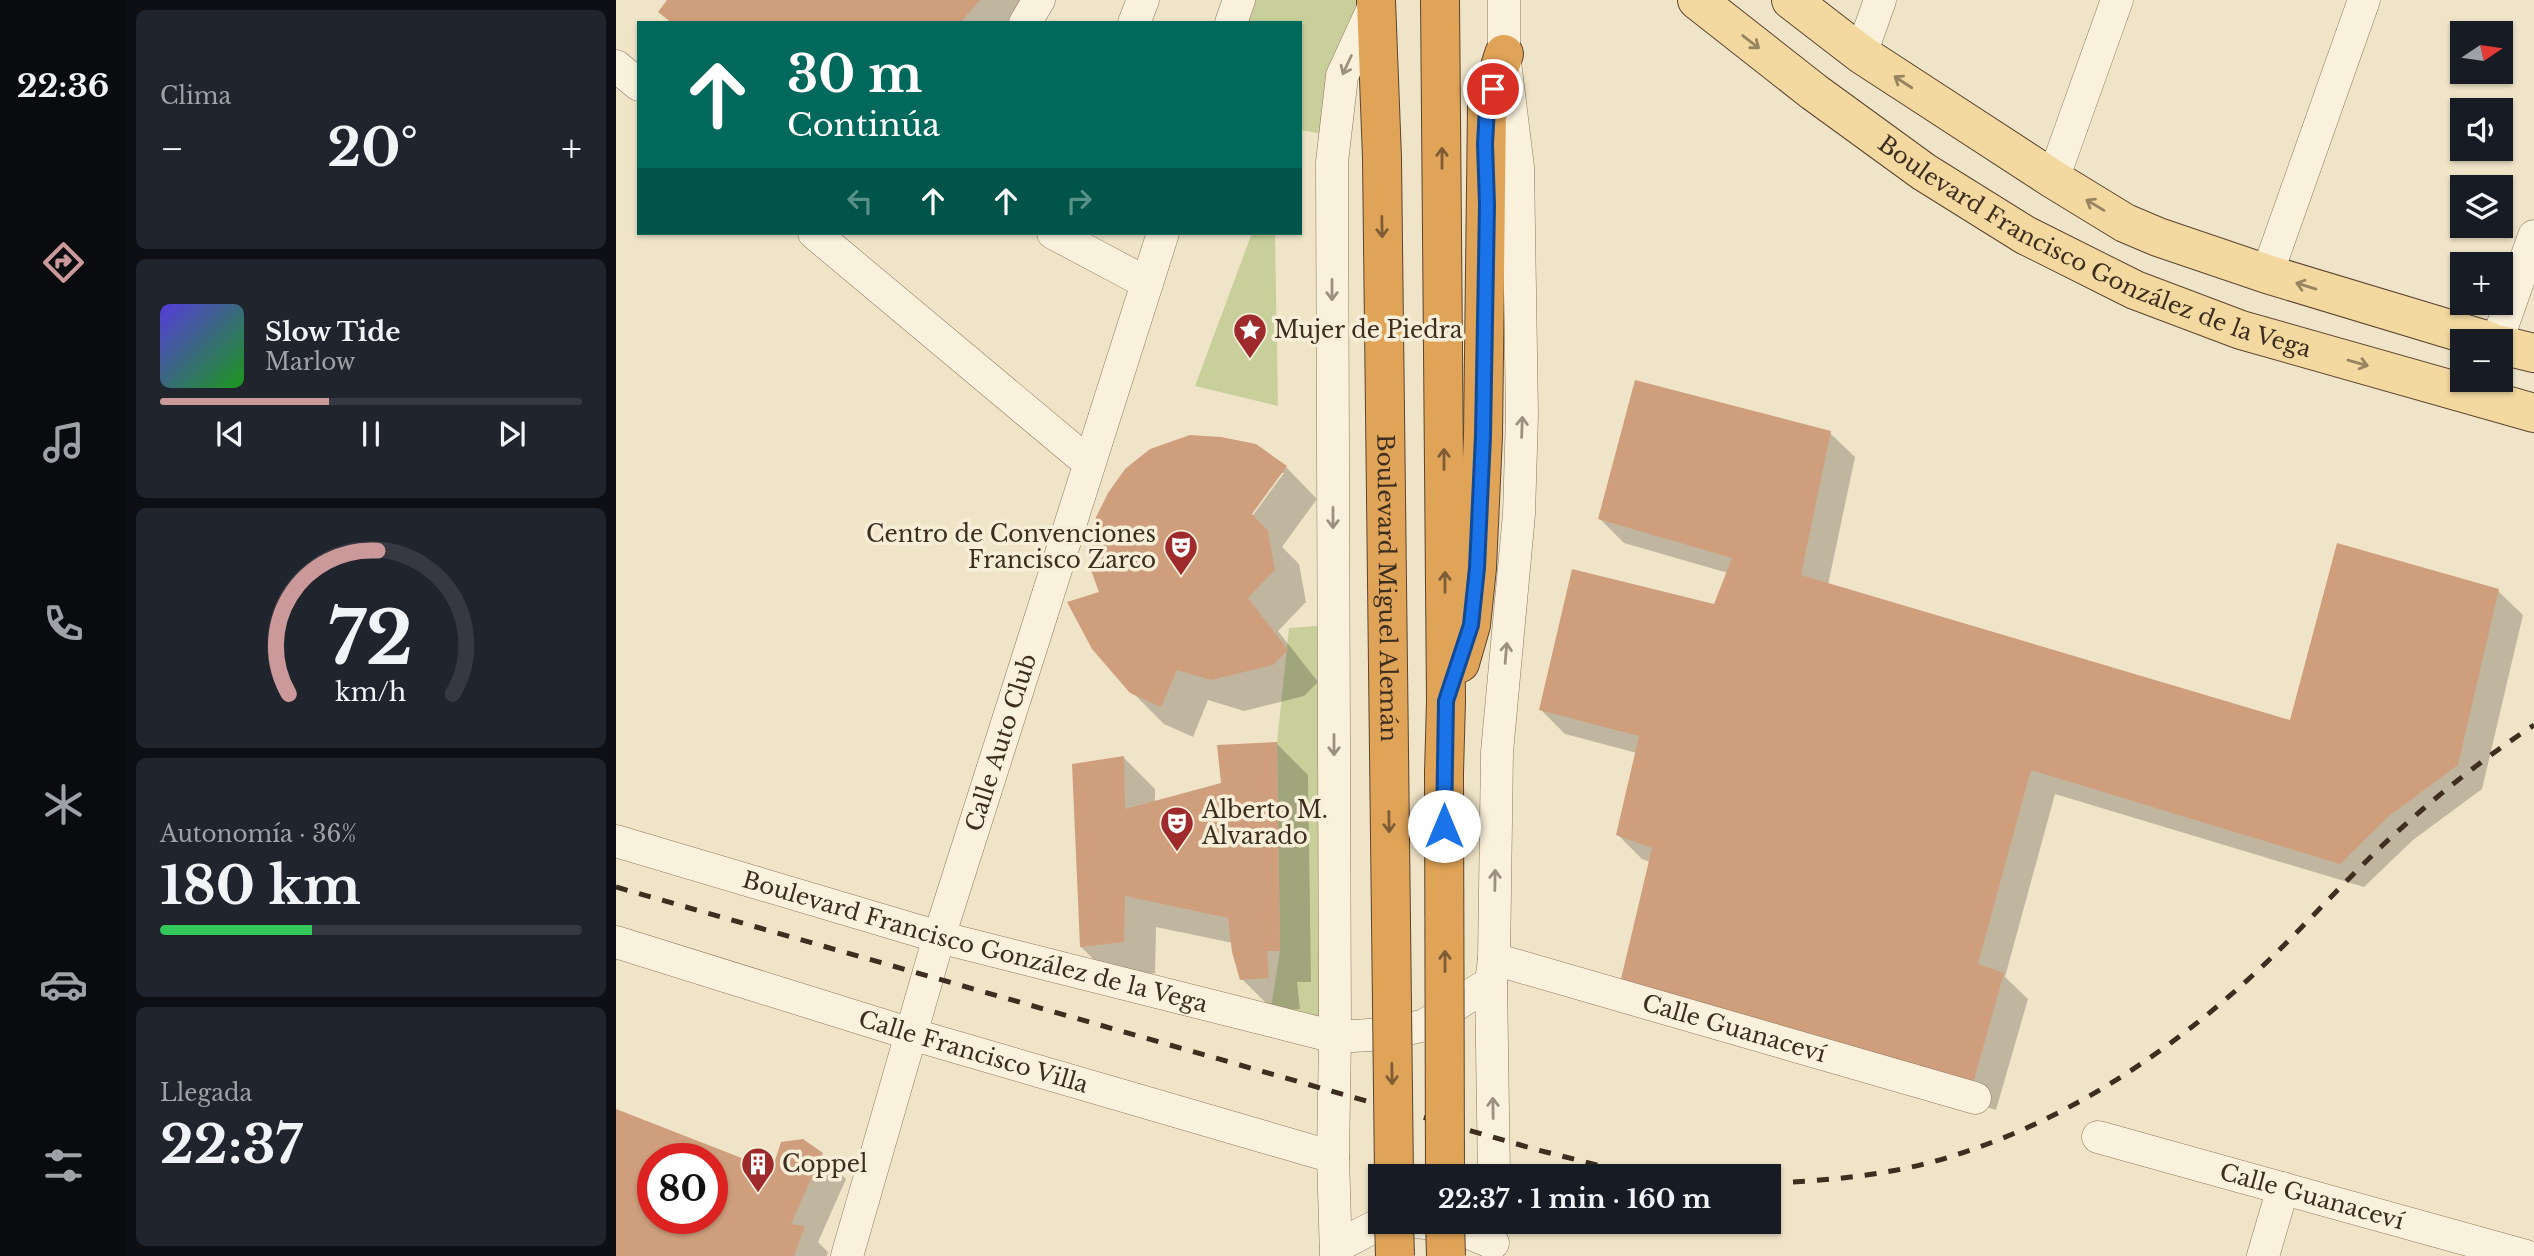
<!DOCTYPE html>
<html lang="es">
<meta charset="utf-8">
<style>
:root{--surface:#171b24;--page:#20242c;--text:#f1f3f6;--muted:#9ea1a6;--line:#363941;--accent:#cc999b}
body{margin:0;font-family:"Libre Baskerville",serif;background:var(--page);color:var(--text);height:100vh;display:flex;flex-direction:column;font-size:26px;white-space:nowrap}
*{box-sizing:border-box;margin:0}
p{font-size:23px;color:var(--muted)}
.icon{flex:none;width:38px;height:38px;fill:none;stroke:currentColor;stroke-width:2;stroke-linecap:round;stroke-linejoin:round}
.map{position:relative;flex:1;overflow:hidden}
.drawer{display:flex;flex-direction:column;gap:10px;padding:10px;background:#0d0f14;width:490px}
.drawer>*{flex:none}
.top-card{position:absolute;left:21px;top:21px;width:665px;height:214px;border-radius:0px;box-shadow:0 2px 5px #0004;background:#00695c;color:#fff;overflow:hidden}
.needle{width:46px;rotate:77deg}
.controls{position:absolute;left:1834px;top:21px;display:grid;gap:14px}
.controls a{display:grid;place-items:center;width:63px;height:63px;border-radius:0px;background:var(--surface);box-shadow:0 2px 5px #0004;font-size:35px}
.speed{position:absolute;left:21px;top:1143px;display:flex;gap:14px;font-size:35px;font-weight:700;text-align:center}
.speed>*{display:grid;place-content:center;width:91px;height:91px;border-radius:50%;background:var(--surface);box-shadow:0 2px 5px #0004;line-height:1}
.speed .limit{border:10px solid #d22;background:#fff;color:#111}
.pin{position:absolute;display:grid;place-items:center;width:60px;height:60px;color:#fff;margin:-30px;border:4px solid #fff;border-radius:50%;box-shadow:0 2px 7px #0007}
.me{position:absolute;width:77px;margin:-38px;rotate:0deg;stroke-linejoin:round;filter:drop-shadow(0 0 5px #0008)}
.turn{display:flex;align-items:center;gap:24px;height:147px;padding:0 35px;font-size:32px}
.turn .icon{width:91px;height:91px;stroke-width:2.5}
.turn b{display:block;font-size:49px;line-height:60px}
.lanes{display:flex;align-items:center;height:66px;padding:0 35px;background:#0003;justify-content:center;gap:35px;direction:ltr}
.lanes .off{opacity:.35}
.big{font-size:52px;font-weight:700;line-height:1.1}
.drawer .tile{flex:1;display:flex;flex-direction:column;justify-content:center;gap:10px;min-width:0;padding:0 24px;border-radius:10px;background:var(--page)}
.drawer .dial{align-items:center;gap:0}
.dial svg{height:182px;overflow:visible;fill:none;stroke:var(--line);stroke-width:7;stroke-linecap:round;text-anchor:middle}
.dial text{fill:var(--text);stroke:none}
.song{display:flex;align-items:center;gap:21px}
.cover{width:84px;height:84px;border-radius:10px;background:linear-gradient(135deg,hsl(250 70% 55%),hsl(120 70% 35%))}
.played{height:7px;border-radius:4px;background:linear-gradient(90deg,var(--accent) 40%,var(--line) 40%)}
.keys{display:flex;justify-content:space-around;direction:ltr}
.heat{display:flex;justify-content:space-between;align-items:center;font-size:38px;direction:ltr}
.charge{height:10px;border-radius:5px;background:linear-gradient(90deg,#34c759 36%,var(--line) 0)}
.trip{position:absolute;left:752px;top:1164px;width:413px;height:70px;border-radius:0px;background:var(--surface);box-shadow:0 2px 5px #0004;font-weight:700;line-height:70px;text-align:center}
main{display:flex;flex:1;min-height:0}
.menu{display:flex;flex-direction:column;width:126px;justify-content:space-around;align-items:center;background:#090b0e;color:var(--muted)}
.menu .icon{width:49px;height:49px}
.menu .current{color:var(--accent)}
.menu b{font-size:32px;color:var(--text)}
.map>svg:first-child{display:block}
</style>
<main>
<nav class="menu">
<b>22:36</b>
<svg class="icon current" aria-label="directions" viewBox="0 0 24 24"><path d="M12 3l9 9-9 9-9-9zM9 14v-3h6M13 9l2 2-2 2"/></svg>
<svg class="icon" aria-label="music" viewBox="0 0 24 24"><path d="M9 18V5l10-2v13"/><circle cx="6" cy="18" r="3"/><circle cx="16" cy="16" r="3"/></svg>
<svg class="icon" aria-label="phone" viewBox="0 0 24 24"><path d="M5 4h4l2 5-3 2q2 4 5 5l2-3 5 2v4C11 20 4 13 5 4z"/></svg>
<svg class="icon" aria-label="climate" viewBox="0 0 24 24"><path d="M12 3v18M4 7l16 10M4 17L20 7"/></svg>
<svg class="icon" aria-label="car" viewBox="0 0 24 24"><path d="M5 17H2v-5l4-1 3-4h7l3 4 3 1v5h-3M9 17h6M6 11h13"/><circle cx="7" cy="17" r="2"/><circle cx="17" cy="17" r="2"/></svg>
<svg class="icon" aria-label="filters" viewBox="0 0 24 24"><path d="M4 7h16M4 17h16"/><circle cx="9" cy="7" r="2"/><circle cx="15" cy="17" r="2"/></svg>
</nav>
<section class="drawer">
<div class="tile"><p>Clima</p>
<div class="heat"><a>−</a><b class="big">20°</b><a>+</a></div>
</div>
<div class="tile">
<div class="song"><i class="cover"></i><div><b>Slow Tide</b><p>Marlow</p></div></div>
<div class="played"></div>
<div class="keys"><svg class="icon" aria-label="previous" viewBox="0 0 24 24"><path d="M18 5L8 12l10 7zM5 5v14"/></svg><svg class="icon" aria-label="pause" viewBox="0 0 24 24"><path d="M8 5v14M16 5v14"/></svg><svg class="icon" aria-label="next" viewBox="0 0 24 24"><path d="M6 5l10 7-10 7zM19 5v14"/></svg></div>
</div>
<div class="tile dial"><svg viewBox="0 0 100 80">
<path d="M14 69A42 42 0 1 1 86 69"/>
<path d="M14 69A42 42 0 0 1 53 6" stroke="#cc999b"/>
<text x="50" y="56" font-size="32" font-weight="700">72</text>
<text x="50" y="72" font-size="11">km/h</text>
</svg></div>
<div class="tile"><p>Autonomía · 36%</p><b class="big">180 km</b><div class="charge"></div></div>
<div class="tile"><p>Llegada</p><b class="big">22:37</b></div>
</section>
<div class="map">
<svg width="1918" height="1256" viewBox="0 0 1918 1256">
<rect width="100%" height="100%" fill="#f0e4c8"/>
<g fill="#c9cf9b">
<path d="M634,0H747L707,134L684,130V23H630Z"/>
<path d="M636,233H659L662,406L579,386Z"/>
<path d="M713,625L710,1028L655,1007L664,951L661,742L673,628Z"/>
</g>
<g fill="#0003" fill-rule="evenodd">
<path d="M54,0H418L402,23H56L44,11Z"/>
<path d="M1214,433L1239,457L1212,585L1675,722L1882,591L1907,615L1866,789L1797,840L1748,887L1439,794L1389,977L1412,999L1380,1110L1031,1002L1007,978L1034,862L1026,859L1002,835L1021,753L949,734L925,710L1099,606L1112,573L1008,543L984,519Z"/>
<path d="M640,446L670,467L701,499L666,547L683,564L690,602L662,631L702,682L688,696L628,711L592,700L577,737L548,724L516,692L485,593ZM664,473H668L632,522L629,520Z"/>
<path d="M660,743L692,775L695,982H681L684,1009L658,1011L626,979L617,943L540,927L539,973L497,978L465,947L508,758L539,789V802L606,784Z"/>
<path d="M0,1111L157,1172L206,1155L230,1179L202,1242L212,1252L211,1256H0ZM37,1158H96V1218H37Z"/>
</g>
<g fill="#cf9f7d" fill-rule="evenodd">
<path d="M51,0H364L344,23H56L42,12Z"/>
<path d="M1019,380L1215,431L1185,575L1674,720L1721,543L1883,589L1842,765L1773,816L1724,864L1415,770L1362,964L1388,973L1356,1087L1005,979L1036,848L1000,835L1023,736L923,710L956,569L1098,604L1116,558L982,519Z"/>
<path d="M574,435L605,437L640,444L671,466L636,514L652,531L659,570L632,598L672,650L657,665L595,680L561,670L545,707L514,693L476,649L451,602L483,592L473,565L480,517L492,493L509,469L534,449Z"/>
<path d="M661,742L664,951H651L653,978L624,980L616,952L612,918L509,896L508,942L464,947L456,764L508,756L509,809L605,783L601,745Z"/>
<path d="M0,1109L156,1170L165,1142L187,1139L207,1153L175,1224L189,1226L178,1256H0ZM37,1158H96V1218H37Z"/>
</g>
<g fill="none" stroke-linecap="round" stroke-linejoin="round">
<g stroke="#8d765c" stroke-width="33">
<g id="minor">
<path d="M409,23L423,0"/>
<path d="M518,23L527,0"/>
<path d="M615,23L623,0"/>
<path d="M1245,54L1264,0"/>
<path d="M0,66L23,85"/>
<path d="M1437,179L1501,0"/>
<path d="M198,233L473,463"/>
<path d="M437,233L531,283"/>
<path d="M1651,274L1748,0"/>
<path d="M1881,341L1918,236"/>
<path id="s1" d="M0,841L323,937L719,1037L771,1034L809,1025L875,982"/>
<path id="s2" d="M0,942L295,1034L717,1157"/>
<path id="s3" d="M878,959L1359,1098"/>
<path id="s4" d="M1482,1137L1910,1256"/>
<path d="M878,1176L875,982L878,959L881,752L903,514L906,415L902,167L888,54V0"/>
<path d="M801,1222L836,1226L877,1243"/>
<path d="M720,1247L756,1228L791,1222"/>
<path id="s5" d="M231,1256L323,937L547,233"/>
<path d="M720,1256L717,1157L719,1037L716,162L726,76L759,4"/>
<path d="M1647,1256L1667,1188"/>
</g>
</g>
<g stroke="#5b4430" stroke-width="40">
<g id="major">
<path id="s6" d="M1081,0L1198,92L1308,172L1409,235L1519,290L1625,330L1918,413"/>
<path d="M1175,0L1245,54L1437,179L1509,223L1542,237L1651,274L1873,341"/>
<path d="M1885,345L1918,353"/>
</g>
</g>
<g stroke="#5b4430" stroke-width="40">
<g id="highway">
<path d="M760,0L766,158"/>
<path d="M824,0L830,701L828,773"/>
<path d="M844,663L855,625L861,568L867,436L871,107L888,54"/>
</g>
</g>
<use href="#minor" stroke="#faf1dc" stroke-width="32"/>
<use href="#major" stroke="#f3d9a0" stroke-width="38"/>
<use href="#highway" stroke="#e0a458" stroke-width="38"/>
<g stroke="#3d2e20" stroke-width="5" stroke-dasharray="12 12" stroke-linecap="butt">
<path d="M0,887L922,1150L985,1166L1044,1176"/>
<path d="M1153,1183C1208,1181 1263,1176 1316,1162C1444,1127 1558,1051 1653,960C1692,922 1729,881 1769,843C1815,800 1865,760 1918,725"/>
</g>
<g stroke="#5b4430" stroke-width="40" stroke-linecap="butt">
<g id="highway-bridge">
<path id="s7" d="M766,158L778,1176"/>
<path d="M828,773L829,1176"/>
<path d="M778,1222L779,1256"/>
<path d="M829,1222L830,1256"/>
</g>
</g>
<use href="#highway-bridge" stroke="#e0a458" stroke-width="38"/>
</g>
<defs><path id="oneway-shaft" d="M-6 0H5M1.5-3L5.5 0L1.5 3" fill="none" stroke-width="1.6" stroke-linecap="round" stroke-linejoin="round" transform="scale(1.75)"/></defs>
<g stroke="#988460">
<use href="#oneway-shaft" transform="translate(1135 42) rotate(38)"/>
<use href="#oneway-shaft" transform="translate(1287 82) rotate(-147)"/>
<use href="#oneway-shaft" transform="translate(1479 205) rotate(-149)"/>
<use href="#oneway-shaft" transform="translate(1690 286) rotate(-163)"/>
<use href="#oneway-shaft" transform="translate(1742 363) rotate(16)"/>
</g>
<g stroke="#9c907e">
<use href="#oneway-shaft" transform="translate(731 65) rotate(115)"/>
<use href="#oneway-shaft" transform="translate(716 290) rotate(90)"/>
<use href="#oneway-shaft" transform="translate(906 427) rotate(-88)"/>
<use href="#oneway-shaft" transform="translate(717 518) rotate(90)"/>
<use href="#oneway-shaft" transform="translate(890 653) rotate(-85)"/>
<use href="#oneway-shaft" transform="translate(718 745) rotate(90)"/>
<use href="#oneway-shaft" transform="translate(879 880) rotate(-89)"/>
<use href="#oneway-shaft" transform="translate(877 1108) rotate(-91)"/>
</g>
<g stroke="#7e5d36">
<use href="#oneway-shaft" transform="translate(826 158) rotate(-90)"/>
<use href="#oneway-shaft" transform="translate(766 227) rotate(89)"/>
<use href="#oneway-shaft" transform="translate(828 459) rotate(-90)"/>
<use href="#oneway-shaft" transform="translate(829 582) rotate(-90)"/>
<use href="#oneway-shaft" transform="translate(773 822) rotate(89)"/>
<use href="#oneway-shaft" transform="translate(829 961) rotate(-90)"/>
<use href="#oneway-shaft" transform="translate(776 1074) rotate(89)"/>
</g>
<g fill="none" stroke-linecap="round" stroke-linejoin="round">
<g stroke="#114b97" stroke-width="18">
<path id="route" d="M828,826L830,701L855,625L861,568L867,436L871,205L869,144L871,107L877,89"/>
</g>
<use href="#route" stroke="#1a73e8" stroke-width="12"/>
</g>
<defs>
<g id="sight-pin" transform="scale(1.75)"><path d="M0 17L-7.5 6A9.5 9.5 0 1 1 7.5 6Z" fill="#9e2a2b" stroke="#f7eed8"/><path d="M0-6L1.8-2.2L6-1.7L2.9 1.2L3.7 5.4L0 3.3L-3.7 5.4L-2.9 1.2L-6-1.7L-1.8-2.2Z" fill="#fff"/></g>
<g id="theatre-pin" transform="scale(1.75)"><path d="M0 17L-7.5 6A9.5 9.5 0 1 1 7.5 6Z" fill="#9e2a2b" stroke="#f7eed8"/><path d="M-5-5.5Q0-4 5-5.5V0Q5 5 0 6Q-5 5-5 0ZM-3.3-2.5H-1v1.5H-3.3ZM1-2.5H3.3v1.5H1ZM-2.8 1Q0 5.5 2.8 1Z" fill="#fff"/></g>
<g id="building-pin" transform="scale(1.75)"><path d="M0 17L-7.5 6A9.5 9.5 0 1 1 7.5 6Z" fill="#9e2a2b" stroke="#f7eed8"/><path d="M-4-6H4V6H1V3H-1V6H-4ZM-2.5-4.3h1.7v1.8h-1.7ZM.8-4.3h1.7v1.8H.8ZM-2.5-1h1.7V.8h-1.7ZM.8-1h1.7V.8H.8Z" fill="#fff"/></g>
</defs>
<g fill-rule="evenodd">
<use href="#sight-pin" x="634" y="330"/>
<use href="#theatre-pin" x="565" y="547"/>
<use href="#theatre-pin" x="561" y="823"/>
<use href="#building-pin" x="142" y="1164"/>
</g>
<g text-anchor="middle" stroke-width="7" stroke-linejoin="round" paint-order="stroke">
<g font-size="23" fill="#3d2e20" stroke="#f7eed8">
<text dy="8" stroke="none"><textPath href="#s6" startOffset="472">Boulevard Francisco González de la Vega</textPath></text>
<text dy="8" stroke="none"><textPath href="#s7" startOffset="430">Boulevard Miguel Alemán</textPath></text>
<text dy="8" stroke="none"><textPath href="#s5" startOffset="536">Calle Auto Club</textPath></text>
<text dy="8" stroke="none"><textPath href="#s1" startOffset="373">Boulevard Francisco González de la Vega</textPath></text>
<text dy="8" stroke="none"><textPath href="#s3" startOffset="250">Calle Guanaceví</textPath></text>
<text dy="8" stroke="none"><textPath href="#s2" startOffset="374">Calle Francisco Villa</textPath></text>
<text dy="8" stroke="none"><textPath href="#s4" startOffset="222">Calle Guanaceví</textPath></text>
</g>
<g font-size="23" fill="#3d2e20" stroke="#f7eed8" text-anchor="start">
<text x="658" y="338">Mujer de Piedra</text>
<text x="540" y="542" text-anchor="end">Centro de Convenciones<tspan x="540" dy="26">Francisco Zarco</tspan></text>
<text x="586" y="818">Alberto M.<tspan x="586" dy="26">Alvarado</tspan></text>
<text x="166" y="1172">Coppel</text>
</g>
</g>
</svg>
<div class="controls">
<a><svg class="needle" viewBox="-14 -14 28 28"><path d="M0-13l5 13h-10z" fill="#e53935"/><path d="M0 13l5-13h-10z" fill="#9ea1a6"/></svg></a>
<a><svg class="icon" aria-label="sound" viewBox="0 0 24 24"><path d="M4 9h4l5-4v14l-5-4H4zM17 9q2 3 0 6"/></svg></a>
<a><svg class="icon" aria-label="layers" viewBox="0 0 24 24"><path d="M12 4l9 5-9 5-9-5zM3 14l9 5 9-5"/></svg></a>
<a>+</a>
<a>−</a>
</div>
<div class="speed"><div class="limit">80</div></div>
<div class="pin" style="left:877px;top:89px;background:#d93025"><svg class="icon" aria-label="arrive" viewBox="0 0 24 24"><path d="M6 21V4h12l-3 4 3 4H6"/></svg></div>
<svg class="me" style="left:828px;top:826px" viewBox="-20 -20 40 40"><circle r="19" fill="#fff"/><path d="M0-13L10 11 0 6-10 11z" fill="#1a73e8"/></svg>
<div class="trip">22:37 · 1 min · 160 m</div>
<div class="top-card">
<div class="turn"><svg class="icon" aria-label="ahead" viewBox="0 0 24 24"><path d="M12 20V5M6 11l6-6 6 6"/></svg><div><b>30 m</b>Continúa</div></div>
<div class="lanes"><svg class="icon off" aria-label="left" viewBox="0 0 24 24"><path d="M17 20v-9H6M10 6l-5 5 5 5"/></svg><svg class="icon" aria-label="ahead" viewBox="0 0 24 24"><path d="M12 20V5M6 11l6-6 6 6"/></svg><svg class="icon" aria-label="ahead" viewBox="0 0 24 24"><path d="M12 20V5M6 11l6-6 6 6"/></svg><svg class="icon off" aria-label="right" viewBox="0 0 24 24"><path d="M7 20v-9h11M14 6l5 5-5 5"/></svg></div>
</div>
</div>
</main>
